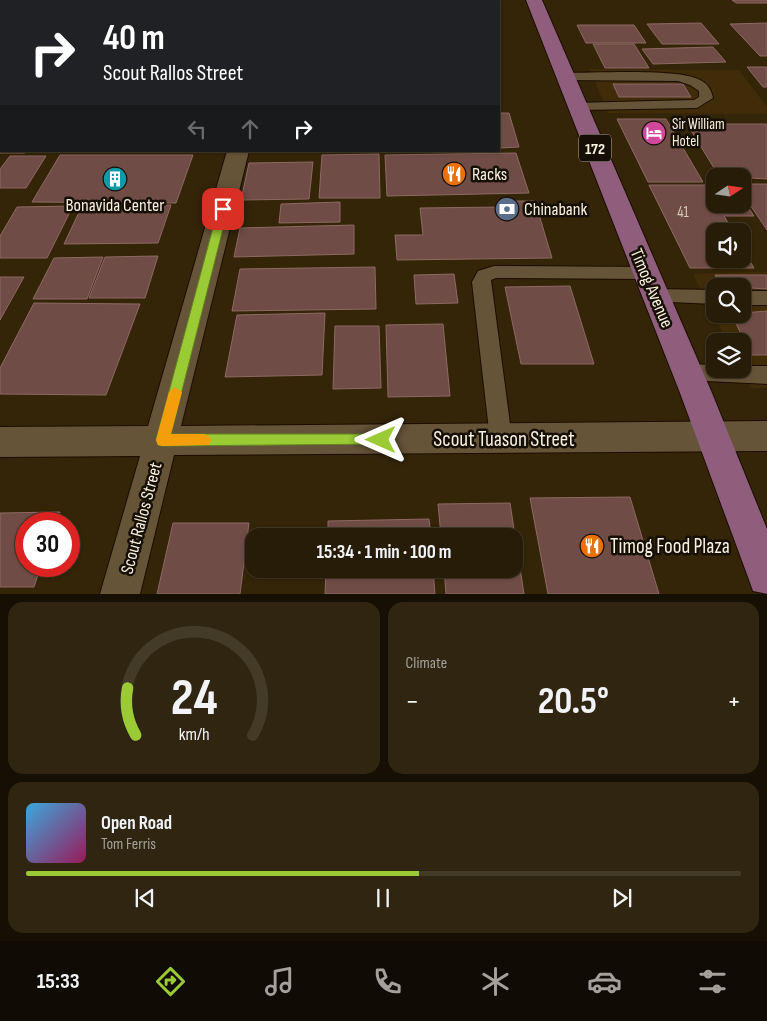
<!DOCTYPE html>
<meta charset="utf-8">
<style>
:root{--surface:#271c07;--page:#2f2511;--text:#f1f3f6;--muted:#a4a19b;--line:#433a28;--accent:#9acb35}
body{margin:0;font-family:"Sofia Sans Condensed",sans-serif;background:var(--page);color:var(--text);height:100vh;display:flex;flex-direction:column;font-size:19px;white-space:nowrap}
*{box-sizing:border-box;margin:0}
p{font-size:16px;color:var(--muted)}
.icon{flex:none;width:28px;height:28px;fill:none;stroke:currentColor;stroke-width:2;stroke-linecap:round;stroke-linejoin:round}
.map{position:relative;height:594px;overflow:hidden}
.drawer{display:flex;flex-direction:column;gap:8px;padding:8px;background:#150f04;flex:1}
.drawer>*{flex:none}
.banner{position:absolute;left:0px;top:0px;width:500px;height:152px;box-shadow:0 1px 4px #0004,0 0 0 1px var(--line);background:#202124;color:#fff;overflow:hidden}
.needle{width:32px;rotate:77deg}
.controls{position:absolute;left:706px;top:168px;display:grid;gap:10px}
.controls a{display:grid;place-items:center;width:45px;height:45px;border-radius:10px;background:var(--surface);box-shadow:0 1px 4px #0004,0 0 0 1px var(--line);font-size:25px}
.speed{position:absolute;left:15px;top:512px;display:flex;gap:10px;font-size:25px;font-weight:700;text-align:center}
.speed>*{display:grid;place-content:center;width:65px;height:65px;border-radius:50%;background:var(--surface);box-shadow:0 1px 4px #0004,0 0 0 1px var(--line);line-height:1}
.speed .limit{border:8px solid #d22;background:#fff;color:#111}
.pin{position:absolute;display:grid;place-items:center;width:42px;height:42px;color:#fff;margin:-21px;border-radius:10px;box-shadow:0 2px 8px #0006}
.me{position:absolute;width:55px;margin:-28px;rotate:270deg;stroke-linejoin:round;filter:drop-shadow(0 0 4px #0008)}
.turn{display:flex;align-items:center;gap:18px;height:105px;padding:0 20px;font-size:22px}
.turn .icon{width:65px;height:65px;stroke-width:2.5}
.turn b{display:block;font-size:35px;line-height:42px}
.lanes{display:flex;align-items:center;height:48px;padding:0 20px;background:#0003;justify-content:center;gap:25px;direction:ltr}
.lanes .off{opacity:.35}
.big{font-size:38px;font-weight:700;line-height:1.1}
.drawer .tile{flex:1;display:flex;flex-direction:column;justify-content:center;gap:8px;min-width:0;padding:0 18px;border-radius:15px;background:var(--page)}
.drawer .dial{align-items:center;gap:0}
.dial svg{height:130px;overflow:visible;fill:none;stroke:var(--line);stroke-width:7;stroke-linecap:round;text-anchor:middle}
.dial text{fill:var(--text);stroke:none}
.song{display:flex;align-items:center;gap:15px}
.cover{width:60px;height:60px;border-radius:8px;background:linear-gradient(135deg,hsl(200 70% 55%),hsl(330 70% 35%))}
.played{height:5px;border-radius:2px;background:linear-gradient(90deg,var(--accent) 55%,var(--line) 55%)}
.keys{display:flex;justify-content:space-around;direction:ltr}
.heat{display:flex;justify-content:space-between;align-items:center;font-size:28px;direction:ltr}
.drawer .tiles{flex:1;display:grid;gap:8px;grid-template-columns:1fr 1fr}
.tile:last-child{grid-column:span 2}
.trip{position:absolute;left:245px;top:528px;width:278px;height:50px;border-radius:15px;background:var(--surface);box-shadow:0 1px 4px #0004,0 0 0 1px var(--line);font-weight:700;line-height:50px;text-align:center}
.menu{display:flex;height:80px;justify-content:space-around;align-items:center;background:#100b03;color:var(--muted)}
.menu .icon{width:35px;height:35px}
.menu .on{color:var(--accent)}
.menu b{font-size:22px;color:var(--text)}
.map>svg:first-child{display:block}
</style>
<div class="map">
<svg width="767" height="594" viewBox="0 0 767 594">
<rect width="100%" height="100%" fill="#342509"/>
<g fill="#402c08" fill-rule="evenodd">
<path d="M590,69L739,70L767,107V114L608,113Z"/>
<path d="M767,272V388H751L741,369L742,341H727L693,274ZM715,286H742V314H715Z"/>
</g>
<g fill="#6f4d46" stroke="#8d6962">
<path d="M52,0H141L51,1Z"/>
<path d="M182,0H240L181,1Z"/>
<path d="M291,0H391V1H290Z"/>
<rect x="392" y="0" width="84" height="1"/>
<path d="M732,0H767V3H736Z"/>
<path d="M701,23L719,44H662L647,24Z"/>
<path d="M767,23V56H760L730,24Z"/>
<path d="M577,25H634L646,43H586Z"/>
<path d="M593,44H634L649,68H605Z"/>
<path d="M713,47L726,62L653,64L642,49Z"/>
<path d="M747,67H767V87H763Z"/>
<path d="M613,84H683L691,97H619Z"/>
<path d="M499,113H509L519,147L499,148Z"/>
<path d="M0,114L1,151H26L25,153H0Z"/>
<path d="M617,119H666L703,182H648Z"/>
<path d="M687,124H767V179L719,176Z"/>
<path d="M516,153L529,193L387,196L385,155Z"/>
<path d="M379,154L380,198H319L322,155Z"/>
<path d="M60,155H193L176,203L32,202Z"/>
<path d="M10,156H46L26,188H0V169Z"/>
<path d="M313,162L309,199L241,200L249,163Z"/>
<path d="M742,184H767V230L742,193Z"/>
<path d="M649,185H715V204H742V198L754,216H724L733,231H715V259H742V248L754,268H690Z"/>
<path d="M504,201H535L552,258L397,260L395,235H423L420,208L502,207Z"/>
<path d="M340,202V222L279,223L281,204Z"/>
<path d="M171,205L158,243L64,244L82,206Z"/>
<path d="M73,206L47,258H0V236L17,207Z"/>
<path d="M354,225V254L234,257L240,228Z"/>
<path d="M158,256L145,298H89L105,257Z"/>
<path d="M103,257L87,299H33L54,258Z"/>
<path d="M375,267L376,309L232,311L240,269Z"/>
<path d="M454,274L458,303L416,304L414,275Z"/>
<path d="M715,275H767V289L721,286Z"/>
<path d="M0,277H24L0,320Z"/>
<path d="M570,286L594,364H521L505,287Z"/>
<path d="M34,303L140,304L106,395L0,394V368Z"/>
<path d="M767,311V355H752L731,314Z"/>
<path d="M325,313L322,375L225,377L237,315Z"/>
<path d="M443,324L450,396L388,397L386,325Z"/>
<path d="M335,326H379L381,388L333,389Z"/>
<path d="M630,497L659,594H548L530,498Z"/>
<path d="M510,503L524,594H446L444,569H514V536H441L438,504Z"/>
<path d="M60,512L56,524H26V566H41L34,587H0V513Z"/>
<path d="M429,519L431,536H328V521Z"/>
<path d="M173,523H249L240,594H157Z"/>
<path d="M326,569H433L435,594H325Z"/>
</g>
<g fill="none" stroke-linecap="round" stroke-linejoin="round">
<g stroke="#1c0d00" stroke-width="2">
<g id="service">
<path d="M565,73C593,73 679,68 700,80C708,84 711,89 713,98L697,108L579,110L572,106L574,103L694,100L699,97V91L690,85L678,81L561,80L559,77L561,74Z"/>
<path d="M494,266L645,267L651,268L654,273L651,278L645,279L496,278L491,280L512,439L509,446L501,449L493,446L490,439L472,282L478,271Z"/>
<path d="M655,289L715,290V304L648,301L646,296L648,291Z"/>
<rect x="742" y="291" width="25" height="14"/>
<path d="M687,364L715,365V369H742V366H767V384L687,380L680,378L677,372L680,366Z"/>
</g>
</g>
<g stroke="#1c0d00" stroke-width="2">
<g id="minor">
<rect x="269" y="0" width="16" height="1"/>
<path d="M227,151H249L181,426L767,421V451L174,455L140,594H100L140,456L0,457V427L148,426Z"/>
</g>
</g>
<g stroke="#1c0d00" stroke-width="2">
<path id="primary" d="M526,0H542L712,393L767,529V594L753,591L748,577L680,393Z"/>
</g>
<use href="#service" fill="#655438" fill-rule="evenodd"/>
<use href="#minor" fill="#655438" fill-rule="evenodd"/>
<use href="#primary" fill="#8e5e7c" fill-rule="evenodd"/>
</g>
<path fill="#9acb35" stroke="#648422" d="M223,206L228,209L171,434H381L386,435L388,440L386,444L162,446L158,445L156,440L218,209Z"/>
<path fill="#f59e0b" d="M175,387L182,392L171,434H204L209,436L211,440L209,445L162,446L158,445L156,440L169,392Z"/>
<defs>
<g id="hotel-disc" transform="scale(1.25)"><circle r="9.5" fill="#d1479c" stroke="#160f05"/><path d="M-6-4.5h1.5V1H6V5H4.5V3h-9V5H-6ZM-4 0a1.8 1.8 0 1 1 3.6 0ZM.5 0V-2.5h3Q6-2.5 6 0Z" fill="#fff"/></g>
<g id="restaurant-disc" transform="scale(1.25)"><circle r="9.5" fill="#e8710a" stroke="#160f05"/><path d="M-5-6h1v4h1v-4h1v4h1v-4h1v5L-1.5 .5V6h-2V.5L-5-1ZM5-6V6H3V1.5H1.5Q1.5-4 5-6Z" fill="#fff"/></g>
<g id="building-disc" transform="scale(1.25)"><circle r="9.5" fill="#0f9aa8" stroke="#160f05"/><path d="M-4-6H4V6H1V3H-1V6H-4ZM-2.5-4.3h1.7v1.8h-1.7ZM.8-4.3h1.7v1.8H.8ZM-2.5-1h1.7V.8h-1.7ZM.8-1h1.7V.8H.8Z" fill="#fff"/></g>
<g id="bank-disc" transform="scale(1.25)"><circle r="9.5" fill="#5c6f8a" stroke="#160f05"/><path d="M-6-4H6V4H-6ZM0-2.3a2.3 2.3 0 1 0 0 4.6a2.3 2.3 0 1 0 0-4.6Z" fill="#fff"/></g>
</defs>
<g fill-rule="evenodd">
<use href="#hotel-disc" x="654" y="133"/>
<use href="#restaurant-disc" x="454" y="174"/>
<use href="#building-disc" x="115" y="179"/>
<use href="#bank-disc" x="507" y="209"/>
<use href="#restaurant-disc" x="592" y="546"/>
</g>
<g text-anchor="middle" stroke-width="5" stroke-linejoin="round" paint-order="stroke">
<g font-size="15" fill="#faf0e0" stroke="#160f05" text-anchor="start">
<text x="672" y="129">Sir William<tspan x="672" dy="17">Hotel</tspan></text>
</g>
<g font-size="15" fill="#d7c7ba">
<text x="683" y="217">41</text>
</g>
<rect fill="#160f05" stroke="#b6ac9e" stroke-width="1" x="579" y="134.5" width="32" height="27" rx="4"/>
<g font-size="16" font-weight="bold" fill="#faf0e0">
<text x="595" y="154">172</text>
</g>
<g font-size="18" fill="#faf0e0" stroke="#160f05" text-anchor="start">
<text x="472" y="180">Racks</text>
<text x="115" y="211" text-anchor="middle">Bonavida Center</text>
<text x="524" y="215">Chinabank</text>
</g>
<g font-size="18" fill="#faf0e0" stroke="#160f05">
<text transform="translate(652 288) rotate(67)" y="6">Timog Avenue</text>
<text transform="translate(141 518) rotate(-75)" y="6">Scout Rallos Street</text>
</g>
<g font-size="21" fill="#faf0e0" stroke="#160f05">
<text x="504" y="446">Scout Tuason Street</text>
</g>
<g font-size="21" fill="#faf0e0" stroke="#160f05" text-anchor="start">
<text x="610" y="553">Timog Food Plaza</text>
</g>
</g>
</svg>
<div class="controls">
<a><svg class="needle" viewBox="-14 -14 28 28"><path d="M0-13l5 13h-10z" fill="#e53935"/><path d="M0 13l5-13h-10z" fill="#a4a19b"/></svg></a>
<a><svg class="icon" aria-label="sound" viewBox="0 0 24 24"><path d="M4 9h4l5-4v14l-5-4H4zM17 9q2 3 0 6"/></svg></a>
<a><svg class="icon" aria-label="search" viewBox="0 0 24 24"><circle cx="10" cy="10" r="6"/><path d="M15 15l6 6"/></svg></a>
<a><svg class="icon" aria-label="layers" viewBox="0 0 24 24"><path d="M12 4l9 5-9 5-9-5zM3 14l9 5 9-5"/></svg></a>
</div>
<div class="speed"><div class="limit">30</div></div>
<div class="pin" style="left:223px;top:209px;background:#d93025"><svg class="icon" aria-label="arrive" viewBox="0 0 24 24"><path d="M6 21V4h12l-3 4 3 4H6"/></svg></div>
<svg class="me" style="left:381px;top:440px" viewBox="-20 -20 40 40"><path d="M0-17L14 15 0 8-14 15z" fill="#9acb35" stroke="#fff" stroke-width="4"/></svg>
<div class="trip">15:34 · 1 min · 100 m</div>
<div class="banner">
<div class="turn"><svg class="icon" aria-label="right" viewBox="0 0 24 24"><path d="M7 20v-9h11M14 6l5 5-5 5"/></svg><div><b>40 m</b>Scout Rallos Street</div></div>
<div class="lanes"><svg class="icon off" aria-label="left" viewBox="0 0 24 24"><path d="M17 20v-9H6M10 6l-5 5 5 5"/></svg><svg class="icon off" aria-label="ahead" viewBox="0 0 24 24"><path d="M12 20V5M6 11l6-6 6 6"/></svg><svg class="icon" aria-label="right" viewBox="0 0 24 24"><path d="M7 20v-9h11M14 6l5 5-5 5"/></svg></div>
</div>
</div>
<section class="drawer">
<div class="tiles">
<div class="tile dial"><svg viewBox="0 0 100 80">
<path d="M14 69A42 42 0 1 1 86 69"/>
<path d="M14 69A42 42 0 0 1 9 40" stroke="#9acb35"/>
<text x="50" y="56" font-size="32" font-weight="700">24</text>
<text x="50" y="72" font-size="11">km/h</text>
</svg></div>
<div class="tile"><p>Climate</p>
<div class="heat"><a>−</a><b class="big">20.5°</b><a>+</a></div>
</div>
<div class="tile">
<div class="song"><i class="cover"></i><div><b>Open Road</b><p>Tom Ferris</p></div></div>
<div class="played"></div>
<div class="keys"><svg class="icon" aria-label="previous" viewBox="0 0 24 24"><path d="M18 5L8 12l10 7zM5 5v14"/></svg><svg class="icon" aria-label="pause" viewBox="0 0 24 24"><path d="M8 5v14M16 5v14"/></svg><svg class="icon" aria-label="next" viewBox="0 0 24 24"><path d="M6 5l10 7-10 7zM19 5v14"/></svg></div>
</div>
</div>
</section>
<nav class="menu">
<b>15:33</b>
<svg class="icon on" aria-label="directions" viewBox="0 0 24 24"><path d="M12 3l9 9-9 9-9-9zM9 14v-3h6M13 9l2 2-2 2"/></svg>
<svg class="icon" aria-label="music" viewBox="0 0 24 24"><path d="M9 18V5l10-2v13"/><circle cx="6" cy="18" r="3"/><circle cx="16" cy="16" r="3"/></svg>
<svg class="icon" aria-label="phone" viewBox="0 0 24 24"><path d="M5 4h4l2 5-3 2q2 4 5 5l2-3 5 2v4C11 20 4 13 5 4z"/></svg>
<svg class="icon" aria-label="climate" viewBox="0 0 24 24"><path d="M12 3v18M4 7l16 10M4 17L20 7"/></svg>
<svg class="icon" aria-label="car" viewBox="0 0 24 24"><path d="M5 17H2v-5l4-1 3-4h7l3 4 3 1v5h-3M9 17h6M6 11h13"/><circle cx="7" cy="17" r="2"/><circle cx="17" cy="17" r="2"/></svg>
<svg class="icon" aria-label="filters" viewBox="0 0 24 24"><path d="M4 7h16M4 17h16"/><circle cx="9" cy="7" r="2"/><circle cx="15" cy="17" r="2"/></svg>
</nav>
